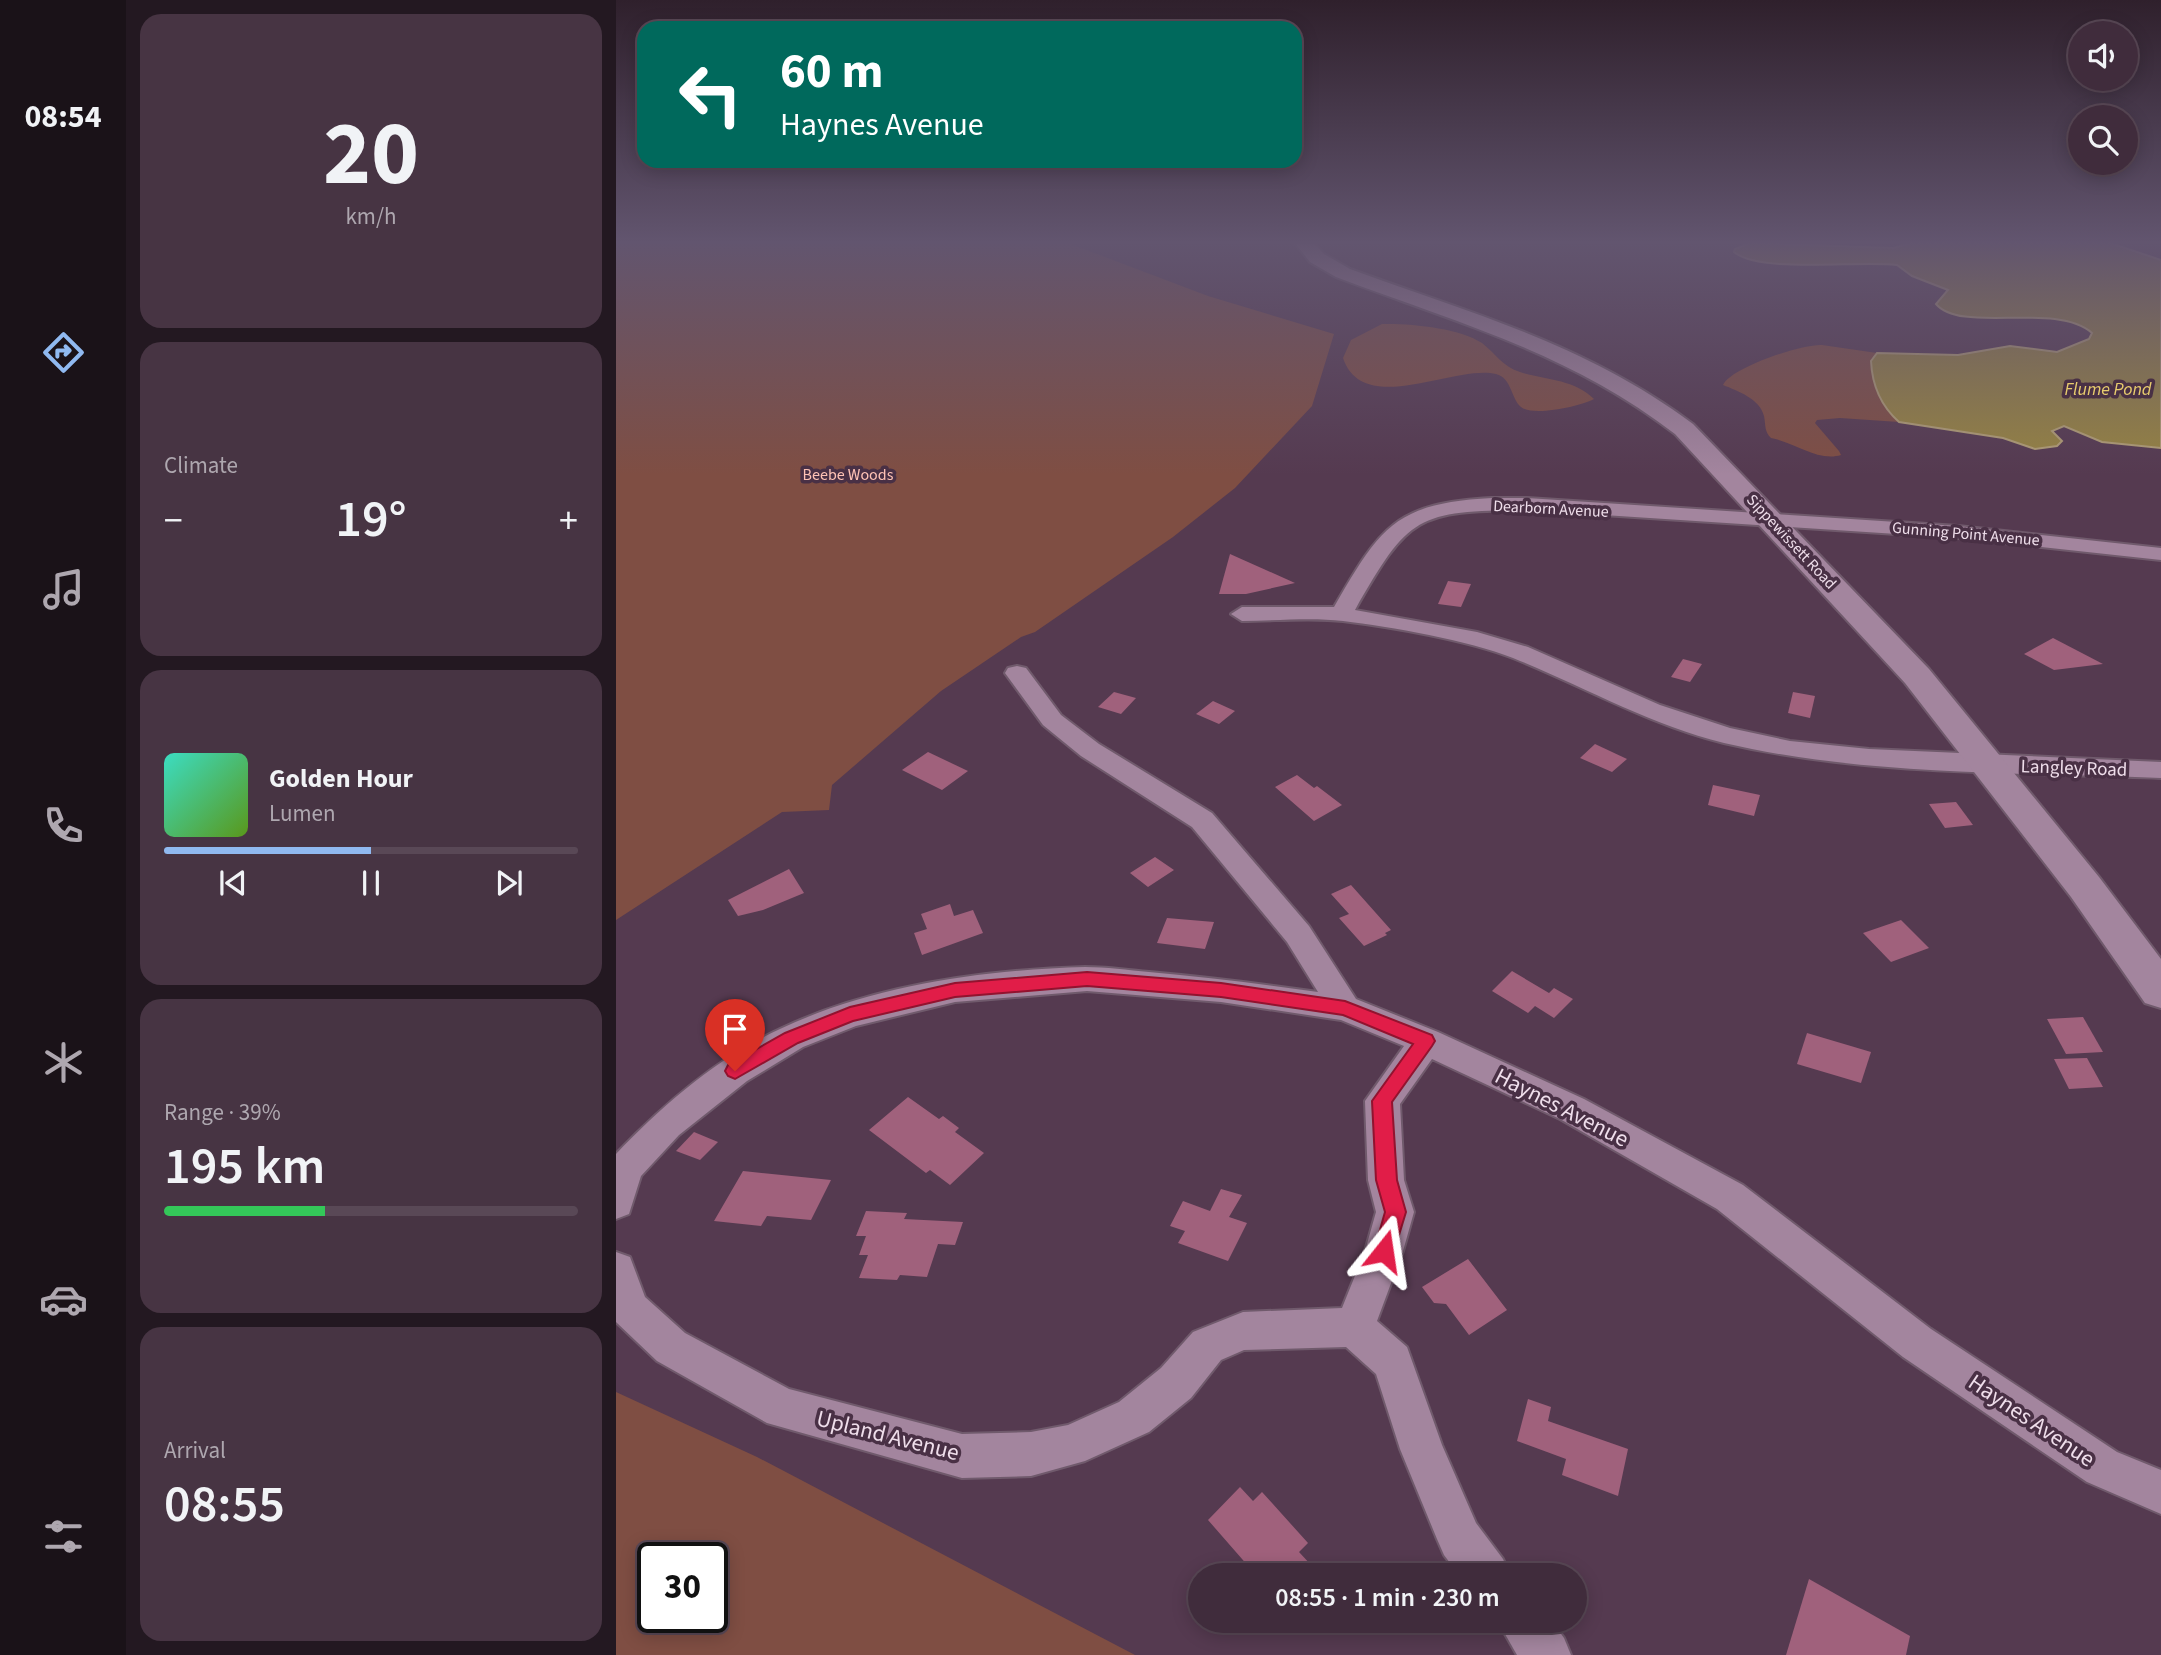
<!DOCTYPE html>
<meta charset="utf-8">
<style>
:root{--surface:#402c3c;--page:#473443;--text:#f1f3f6;--muted:#aea7af;--line:#594856;--accent:#90b9f0}
body{margin:0;font-family:"Source Sans 3",sans-serif;background:var(--page);color:var(--text);height:100vh;display:flex;flex-direction:column;font-size:26px;white-space:nowrap}
*{box-sizing:border-box;margin:0}
p{font-size:23px;color:var(--muted)}
.icon{flex:none;width:38px;height:38px;fill:none;stroke:currentColor;stroke-width:2;stroke-linecap:round;stroke-linejoin:round}
.map{position:relative;flex:1;overflow:hidden}
.side{display:flex;flex-direction:column;gap:14px;padding:14px;background:#231821;width:490px}
.side>*{flex:none}
.top-card{position:absolute;left:21px;top:21px;width:665px;height:147px;border-radius:21px;box-shadow:0 4px 18px #0003,0 0 0 2px var(--line);background:#00695c;color:#fff;overflow:hidden}
.controls{position:absolute;left:1452px;top:21px;display:grid;gap:14px}
.controls a{display:grid;place-items:center;width:70px;height:70px;border-radius:50%;background:var(--surface);box-shadow:0 4px 18px #0003,0 0 0 2px var(--line);font-size:35px}
.speed{position:absolute;left:21px;top:1542px;display:flex;gap:14px;font-size:35px;font-weight:700;text-align:center}
.speed>*{display:grid;place-content:center;width:91px;height:91px;border-radius:50%;background:var(--surface);box-shadow:0 4px 18px #0003,0 0 0 2px var(--line);line-height:1}
.speed .limit{border:4px solid #111;border-radius:10px;background:#fff;color:#111}
.pin{position:absolute;display:grid;place-items:center;width:60px;height:60px;color:#fff;margin:-72px -30px;border-radius:50% 50% 50% 0;rotate:-45deg;box-shadow:0 0 7px #0007}
.pin .icon{rotate:45deg}
.me{position:absolute;width:77px;margin:-38px;rotate:15deg;stroke-linejoin:round;filter:drop-shadow(0 0 5px #0008)}
.turn{display:flex;align-items:center;gap:24px;height:147px;padding:0 28px;font-size:32px}
.turn .icon{width:91px;height:91px;stroke-width:2.5}
.turn b{display:block;font-size:49px;line-height:60px}
.big{font-size:52px;font-weight:600;line-height:1.1}
.side .card{flex:1;display:flex;flex-direction:column;justify-content:center;gap:10px;min-width:0;padding:0 24px;border-radius:21px;background:var(--page)}
.side .dial{align-items:center;gap:0}
.dial b{font-size:91px;line-height:1}
.song{display:flex;align-items:center;gap:21px}
.cover{width:84px;height:84px;border-radius:10px;background:linear-gradient(135deg,hsl(170 70% 55%),hsl(90 70% 35%))}
.played{height:7px;border-radius:4px;background:linear-gradient(90deg,var(--accent) 50%,var(--line) 50%)}
.keys{display:flex;justify-content:space-around;direction:ltr}
.heat{display:flex;justify-content:space-between;align-items:center;font-size:38px;direction:ltr}
.charge{height:10px;border-radius:5px;background:linear-gradient(90deg,#34c759 39%,var(--line) 0)}
.trip{position:absolute;left:572px;top:1563px;width:399px;height:70px;border-radius:35px;background:var(--surface);box-shadow:0 4px 18px #0003,0 0 0 2px var(--line);font-weight:600;line-height:70px;text-align:center}
main{display:flex;flex:1;min-height:0}
.tabs{display:flex;flex-direction:column;width:126px;justify-content:space-around;align-items:center;background:#1a1218;color:var(--muted)}
.tabs .icon{width:49px;height:49px}
.tabs .current{color:var(--accent)}
.tabs b{font-size:32px;color:var(--text)}
.map>svg:first-child{display:block}
</style>
<main>
<nav class="tabs">
<b>08:54</b>
<svg class="icon current" aria-label="directions" viewBox="0 0 24 24"><path d="M12 3l9 9-9 9-9-9zM9 14v-3h6M13 9l2 2-2 2"/></svg>
<svg class="icon" aria-label="music" viewBox="0 0 24 24"><path d="M9 18V5l10-2v13"/><circle cx="6" cy="18" r="3"/><circle cx="16" cy="16" r="3"/></svg>
<svg class="icon" aria-label="phone" viewBox="0 0 24 24"><path d="M5 4h4l2 5-3 2q2 4 5 5l2-3 5 2v4C11 20 4 13 5 4z"/></svg>
<svg class="icon" aria-label="climate" viewBox="0 0 24 24"><path d="M12 3v18M4 7l16 10M4 17L20 7"/></svg>
<svg class="icon" aria-label="car" viewBox="0 0 24 24"><path d="M5 17H2v-5l4-1 3-4h7l3 4 3 1v5h-3M9 17h6M6 11h13"/><circle cx="7" cy="17" r="2"/><circle cx="17" cy="17" r="2"/></svg>
<svg class="icon" aria-label="filters" viewBox="0 0 24 24"><path d="M4 7h16M4 17h16"/><circle cx="9" cy="7" r="2"/><circle cx="15" cy="17" r="2"/></svg>
</nav>
<section class="side">
<div class="card dial"><b>20</b><p>km/h</p></div>
<div class="card"><p>Climate</p>
<div class="heat"><a>−</a><b class="big">19°</b><a>+</a></div>
</div>
<div class="card">
<div class="song"><i class="cover"></i><div><b>Golden Hour</b><p>Lumen</p></div></div>
<div class="played"></div>
<div class="keys"><svg class="icon" aria-label="previous" viewBox="0 0 24 24"><path d="M18 5L8 12l10 7zM5 5v14"/></svg><svg class="icon" aria-label="pause" viewBox="0 0 24 24"><path d="M8 5v14M16 5v14"/></svg><svg class="icon" aria-label="next" viewBox="0 0 24 24"><path d="M6 5l10 7-10 7zM19 5v14"/></svg></div>
</div>
<div class="card"><p>Range · 39%</p><b class="big">195 km</b><div class="charge"></div></div>
<div class="card"><p>Arrival</p><b class="big">08:55</b></div>
</section>
<div class="map">
<svg width="1545" height="1655" viewBox="0 0 1545 1655">
<rect width="100%" height="100%" fill="#553a50"/>
<g fill="#7f4e43" fill-rule="evenodd">
<path d="M0,243H452L592,296L718,334L696,406L619,488L557,537L419,632L405,637L325,691L216,785L213,810L166,812L0,920Z"/>
<path d="M766,324C793,323 844,328 866,343C879,353 887,367 904,372C930,380 958,379 978,399C965,406 917,417 905,407C895,399 896,378 880,374C839,364 747,418 727,358L735,340Z"/>
<path d="M1206,345L1261,353L1255,361C1256,385 1265,406 1283,422L1224,418L1201,420L1199,423L1223,451L1225,455C1202,462 1178,442 1155,438C1148,431 1150,426 1148,416C1144,399 1122,391 1107,385C1116,367 1186,344 1206,345Z"/>
<path d="M0,1392L141,1457L519,1655H0ZM37,1558H96V1617H37Z"/>
</g>
<path fill="#968342" stroke="#b19e75" stroke-width="2" d="M1134,243L1278,248L1294,243H1494L1545,260V448L1486,442L1448,426L1436,431L1446,441L1441,446L1419,449L1387,438L1283,422C1265,406 1256,384 1255,361L1261,353L1342,355L1394,346L1441,352L1473,339L1476,333C1439,301 1345,334 1320,304L1332,290L1296,276L1281,265C1244,260 1145,274 1118,252L1119,249Z"/>
<g fill="#a0617c">
<path d="M614,554L679,583L630,594H603Z"/>
<path d="M832,581L855,584L845,607L822,604Z"/>
<path d="M1437,638L1487,664L1438,670L1408,654Z"/>
<path d="M1067,659L1086,664L1074,682L1055,677Z"/>
<path d="M498,692L520,698L505,714L482,707Z"/>
<path d="M1177,692L1199,696L1194,718L1172,713Z"/>
<path d="M597,701L619,711L603,724L580,714Z"/>
<path d="M979,744L1011,759L996,772L964,758Z"/>
<path d="M312,752L352,771L326,790L286,770Z"/>
<path d="M681,775L698,788L701,786L726,805L698,821L659,787Z"/>
<path d="M1097,785L1144,795L1138,816L1092,805Z"/>
<path d="M1340,802L1357,825L1329,828L1313,804Z"/>
<path d="M539,857L558,870L532,887L514,873Z"/>
<path d="M173,869L188,893L147,910L122,916L112,900Z"/>
<path d="M735,885L775,930L769,933L771,935L748,946L723,918L733,914L715,894Z"/>
<path d="M334,904L338,916L357,910L367,933L306,955L298,933L311,929L305,914Z"/>
<path d="M551,918L598,922L589,949L541,943Z"/>
<path d="M1285,920L1313,948L1275,962L1247,933Z"/>
<path d="M896,971L933,993L938,988L957,999L938,1018L919,1006L912,1013L876,991Z"/>
<path d="M1467,1017L1487,1052L1450,1054L1431,1019Z"/>
<path d="M1191,1033L1255,1052L1245,1083L1181,1064Z"/>
<path d="M1471,1058L1487,1087L1453,1089L1438,1059Z"/>
<path d="M292,1097L323,1119L327,1116L343,1128L339,1132L368,1153L334,1185L314,1170L310,1173L253,1130Z"/>
<path d="M78,1132L102,1142L84,1160L60,1151Z"/>
<path d="M127,1171L215,1180L195,1220L151,1216L145,1226L98,1221Z"/>
<path d="M605,1189L626,1195L613,1217L631,1223L612,1261L562,1243L569,1231L554,1226L567,1201L594,1211Z"/>
<path d="M250,1211L291,1213L288,1219L347,1222L339,1245L322,1244L311,1277L284,1275L281,1280L243,1278L252,1255H243L250,1236H240Z"/>
<path d="M852,1259L891,1310L853,1335L830,1304L818,1303L806,1287Z"/>
<path d="M912,1399L935,1407L932,1421L1012,1449L1002,1496L946,1475L950,1459L901,1441Z"/>
<path d="M624,1487L637,1501L646,1492L692,1543L683,1552L696,1566L688,1575H640L592,1520Z"/>
<path d="M1193,1579L1294,1636L1290,1655H1170Z"/>
</g>
<g fill="none" stroke-linecap="round" stroke-linejoin="round">
<g stroke="#705a6c" stroke-width="4">
<g id="street">
<path d="M876,498H911L1342,526L1545,548V560L1342,538L911,510C801,511 793,515 739,610L861,632L912,647L1044,705L1114,728L1174,741L1253,749L1545,762V778C1400,772 1250,776 1108,743C1034,725 967,686 897,658C852,640 775,627 727,621C694,617 659,621 626,621L615,614L626,607H718C764,528 778,503 876,498Z"/>
<path d="M401,666L410,668L445,715L483,744L596,813L693,926L740,999L822,1032L968,1099L1127,1185L1315,1329L1501,1452L1545,1470V1514L1471,1482L1287,1357L1101,1209L944,1119L816,1059L784,1104L788,1180L798,1212L787,1251L761,1321L791,1347L826,1445L860,1523L887,1559L894,1575H843L828,1555L821,1539L784,1449L760,1374L730,1347L628,1350L605,1360L575,1398L533,1432L469,1461L415,1476L346,1478L151,1423L41,1361L0,1322V1252L14,1257L29,1297L69,1333L173,1389L346,1434L415,1432L452,1425L503,1402L545,1368L577,1332L627,1312L726,1308L749,1251L760,1212L752,1180L749,1101L788,1046L725,1020L605,1002L471,991L339,1002L240,1026L187,1047L131,1081L63,1135L25,1176L13,1214L0,1219V1154C47,1105 101,1058 164,1029C257,985 368,970 469,967C490,967 512,970 533,972C590,977 646,984 702,992L671,942L576,827L465,756L427,725L389,673L392,668Z"/>
<path d="M881,1620H935L948,1638L955,1655H901Z"/>
</g>
</g>
<g stroke="#705a6c" stroke-width="4">
<path id="secondary" d="M679,243H698L708,254L734,269C857,314 970,344 1077,424L1313,669L1483,877L1545,959V1008L1529,1003L1455,897L1289,683L1059,434C954,353 842,323 720,277L694,262Z"/>
</g>
<use href="#street" fill="#a3859e" fill-rule="evenodd"/>
<use href="#secondary" fill="#a3859e" fill-rule="evenodd"/>
</g>
<linearGradient id="sky" x2="0" y2="1"><stop stop-color="#2f202c"/><stop offset="0.51" stop-color="#62556f"/><stop offset="1" stop-color="#62556f" stop-opacity="0"/></linearGradient>
<rect width="1545" height="475" fill="url(#sky)"/>
<path fill="#e11d48" stroke="#92132f" stroke-width="2" d="M471,972L605,983L729,1001L816,1035L819,1041L816,1046L776,1102L781,1180L790,1212L776,1258L768,1261L761,1258L758,1251L769,1212L760,1180L756,1101L797,1044L727,1015L605,997L471,986L339,997L237,1021L182,1043L119,1079L112,1076L109,1071L112,1065L169,1033L234,1007L339,983Z"/>
<g text-anchor="middle" stroke-width="7" stroke-linejoin="round" paint-order="stroke">
<g font-size="16" fill="#fec2b5" stroke="#493045">
<text x="232" y="480">Beebe Woods</text>
</g>
<g font-size="16" fill="#efdeeb" stroke="#493045">
<text transform="translate(935 508) rotate(3)" y="6">Dearborn Avenue</text>
<text transform="translate(1350 533) rotate(5)" y="6">Gunning Point Avenue</text>
<text transform="translate(1176 541) rotate(47)" y="6">Sippewissett Road</text>
</g>
<g font-size="18" font-style="italic" fill="#e8cc6e" stroke="#493045">
<text x="1492" y="395">Flume Pond</text>
</g>
<g font-size="19" fill="#efdeeb" stroke="#493045">
<text transform="translate(1458 767) rotate(2)" y="7">Langley Road</text>
</g>
<g font-size="23" fill="#efdeeb" stroke="#493045">
<text transform="translate(946 1107) rotate(27)" y="8">Haynes Avenue</text>
<text transform="translate(1416 1420) rotate(34)" y="8">Haynes Avenue</text>
<text transform="translate(272 1435) rotate(14)" y="8">Upland Avenue</text>
</g>
</g>
</svg>
<div class="controls">
<a><svg class="icon" aria-label="sound" viewBox="0 0 24 24"><path d="M4 9h4l5-4v14l-5-4H4zM17 9q2 3 0 6"/></svg></a>
<a><svg class="icon" aria-label="search" viewBox="0 0 24 24"><circle cx="10" cy="10" r="6"/><path d="M15 15l6 6"/></svg></a>
</div>
<div class="speed"><div class="limit">30</div></div>
<div class="pin" style="left:119px;top:1071px;background:#d93025"><svg class="icon" aria-label="arrive" viewBox="0 0 24 24"><path d="M6 21V4h12l-3 4 3 4H6"/></svg></div>
<svg class="me" style="left:768px;top:1251px" viewBox="-20 -20 40 40"><path d="M0-17L14 15 0 8-14 15z" fill="#e11d48" stroke="#fff" stroke-width="4"/></svg>
<div class="trip">08:55 · 1 min · 230 m</div>
<div class="top-card">
<div class="turn"><svg class="icon" aria-label="left" viewBox="0 0 24 24"><path d="M17 20v-9H6M10 6l-5 5 5 5"/></svg><div><b>60 m</b>Haynes Avenue</div></div>
</div>
</div>
</main>
